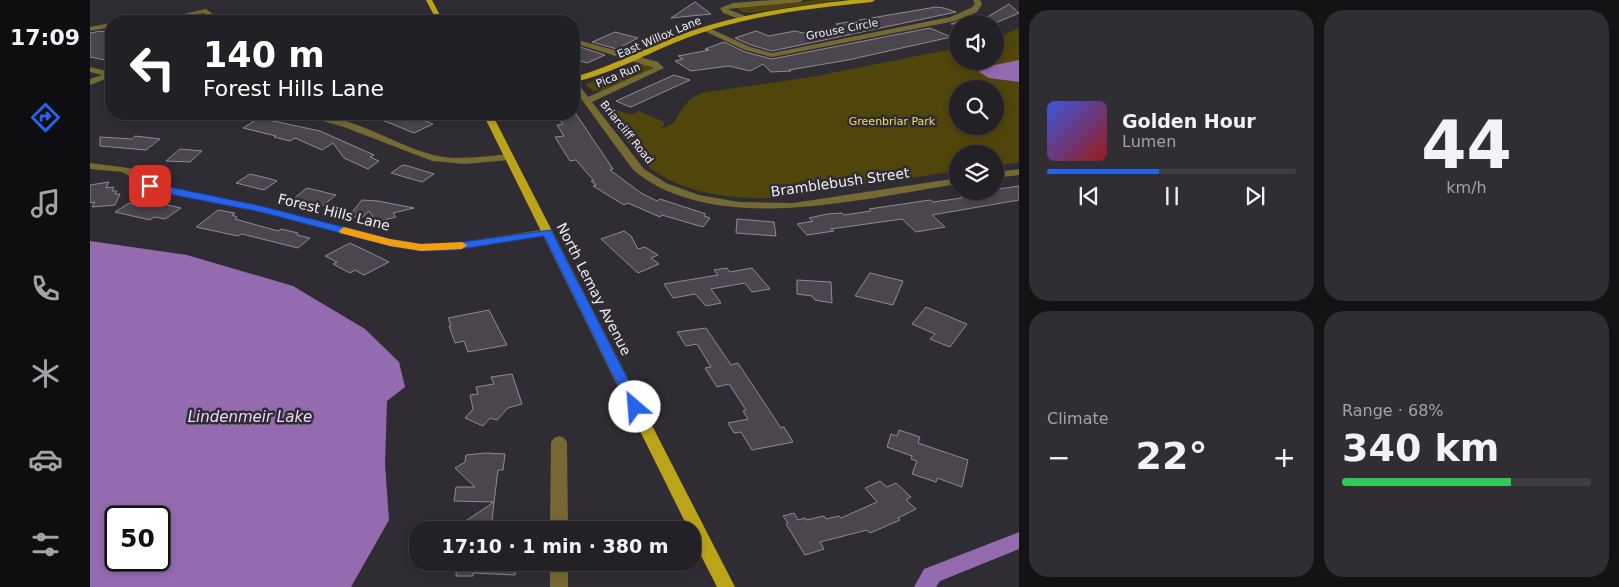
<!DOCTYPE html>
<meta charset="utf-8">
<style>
:root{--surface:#242126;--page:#302e32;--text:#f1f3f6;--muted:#a3a3a7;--line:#413e43;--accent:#2563eb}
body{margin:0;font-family:"DejaVu Sans",sans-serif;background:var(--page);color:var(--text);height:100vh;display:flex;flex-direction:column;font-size:19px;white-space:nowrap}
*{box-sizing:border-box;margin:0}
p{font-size:16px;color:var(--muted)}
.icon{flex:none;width:28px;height:28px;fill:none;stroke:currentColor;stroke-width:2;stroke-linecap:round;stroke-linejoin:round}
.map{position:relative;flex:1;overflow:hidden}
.sheet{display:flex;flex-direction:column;gap:10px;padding:10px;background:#141215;width:600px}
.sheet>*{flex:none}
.banner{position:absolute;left:15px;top:15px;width:475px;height:105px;border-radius:20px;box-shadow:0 2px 8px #0003,0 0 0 1px var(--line);background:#202124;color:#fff;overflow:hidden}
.fabs{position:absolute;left:859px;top:15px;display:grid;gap:10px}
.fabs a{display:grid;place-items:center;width:55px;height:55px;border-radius:50%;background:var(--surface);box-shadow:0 2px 8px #0003,0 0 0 1px var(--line);font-size:25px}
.speed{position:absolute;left:15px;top:506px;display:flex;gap:10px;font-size:25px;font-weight:700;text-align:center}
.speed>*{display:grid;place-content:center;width:65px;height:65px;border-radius:50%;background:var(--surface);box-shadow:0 2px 8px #0003,0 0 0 1px var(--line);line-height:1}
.speed .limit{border:2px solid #111;border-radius:8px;background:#fff;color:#111}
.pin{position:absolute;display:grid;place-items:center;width:42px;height:42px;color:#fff;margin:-21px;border-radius:10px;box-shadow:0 2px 8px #0006}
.me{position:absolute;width:55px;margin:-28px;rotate:333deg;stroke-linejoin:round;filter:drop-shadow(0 0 4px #0008)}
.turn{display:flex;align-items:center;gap:18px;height:105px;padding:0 15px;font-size:22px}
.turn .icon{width:65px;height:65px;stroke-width:2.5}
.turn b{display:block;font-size:35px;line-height:42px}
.big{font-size:38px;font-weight:600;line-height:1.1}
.sheet .card{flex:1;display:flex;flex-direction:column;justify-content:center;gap:8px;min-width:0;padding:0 18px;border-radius:20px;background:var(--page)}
.sheet .dial{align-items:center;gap:0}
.dial b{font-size:65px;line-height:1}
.song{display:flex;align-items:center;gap:15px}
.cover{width:60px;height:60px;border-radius:8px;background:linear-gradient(135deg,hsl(230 70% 55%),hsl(0 70% 35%))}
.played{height:5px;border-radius:2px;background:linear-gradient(90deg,var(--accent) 45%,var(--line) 45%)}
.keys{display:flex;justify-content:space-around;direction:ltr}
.heat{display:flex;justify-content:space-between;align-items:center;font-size:28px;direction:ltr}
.charge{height:8px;border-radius:4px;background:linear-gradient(90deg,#34c759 68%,var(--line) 0)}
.sheet .tiles{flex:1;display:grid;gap:10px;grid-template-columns:repeat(2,1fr)}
.trip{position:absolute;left:319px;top:521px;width:292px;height:50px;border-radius:20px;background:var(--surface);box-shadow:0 2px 8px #0003,0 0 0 1px var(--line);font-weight:600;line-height:50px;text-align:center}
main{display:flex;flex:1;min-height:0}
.tab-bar{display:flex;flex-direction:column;width:90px;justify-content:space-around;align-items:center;background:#0e0d0f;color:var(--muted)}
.tab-bar .icon{width:35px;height:35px}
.tab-bar .current{color:var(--accent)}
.tab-bar b{font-size:22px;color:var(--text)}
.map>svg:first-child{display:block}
</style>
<main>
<nav class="tab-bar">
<b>17:09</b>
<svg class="icon current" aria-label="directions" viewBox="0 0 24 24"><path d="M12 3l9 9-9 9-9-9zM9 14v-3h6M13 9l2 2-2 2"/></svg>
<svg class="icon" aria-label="music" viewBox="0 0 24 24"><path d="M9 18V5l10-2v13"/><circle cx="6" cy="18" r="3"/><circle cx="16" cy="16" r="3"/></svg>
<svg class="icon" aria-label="phone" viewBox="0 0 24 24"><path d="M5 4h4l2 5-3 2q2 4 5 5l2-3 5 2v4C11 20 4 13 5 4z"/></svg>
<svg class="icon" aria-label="climate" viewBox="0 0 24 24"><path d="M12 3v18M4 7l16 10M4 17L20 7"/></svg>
<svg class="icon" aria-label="car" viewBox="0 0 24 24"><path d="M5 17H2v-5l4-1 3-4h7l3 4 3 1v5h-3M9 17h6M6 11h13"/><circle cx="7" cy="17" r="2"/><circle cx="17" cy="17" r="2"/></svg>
<svg class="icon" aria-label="filters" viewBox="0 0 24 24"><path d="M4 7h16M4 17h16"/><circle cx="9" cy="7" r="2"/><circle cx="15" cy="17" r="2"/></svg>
</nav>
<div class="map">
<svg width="929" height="587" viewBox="0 0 929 587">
<rect width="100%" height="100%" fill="#302c33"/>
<g fill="#50450a" fill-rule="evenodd">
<path d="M728,0H751L659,13L652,12L647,8Z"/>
<path d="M929,28V162L905,166V154H868L867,171L683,198C641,199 593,194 559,167C548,158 540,145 531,134L555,130L533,132L515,106L541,115L549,111L574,122V126L571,128C587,127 587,112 597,103C600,99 606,96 611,93L721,77L867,48L868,61H905V39ZM868,89H905V126H868Z"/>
<path d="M550,64H556L564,69L512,91H504L495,85L498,83L522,76Z"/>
</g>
<g fill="#946bae" fill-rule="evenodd">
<path d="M929,60V82L899,78L889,72L895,67Z"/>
<path d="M0,241L97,255L203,286L275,329L309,362L315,387L297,401L295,464L299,520L261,587H0ZM26,518H69V560H26Z"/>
</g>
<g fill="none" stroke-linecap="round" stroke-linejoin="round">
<path fill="#946bae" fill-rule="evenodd" d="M929,532V549L850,581L846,587H824L834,569Z"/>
</g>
<g fill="#4b464e" stroke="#8f8a93">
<path d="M605,2L621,14L581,18Z"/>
<path d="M919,4L929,13L903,24H861L878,18L889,22Z"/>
<path d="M846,7L854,8L866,12L682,51L661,45L645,38L666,31L679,36L705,31L713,33L750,26L746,24Z"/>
<path d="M840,28L861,37L758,60L699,70L701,71L681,72L673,64L660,71L639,66L601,71L585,61L593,59L588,56L619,50L615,49L634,42L655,52L682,59Z"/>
<path d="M11,31L21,33V61L0,57V33Z"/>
<path d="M525,32L548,38L527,49L502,42Z"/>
<path d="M490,47L515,55L497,63L484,59V50Z"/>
<path d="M584,75L600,80L543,106L540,107L526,101Z"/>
<path d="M277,114H318L343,124L324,133Z"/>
<path d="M469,114H486L523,169L520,170L551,193L567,201L570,199L616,214L614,216L620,218L613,227L572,215L570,217L538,203L534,205L503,186L506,185L501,181H504L486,160L480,161L465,137L474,136L467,125L473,124L467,116L470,115Z"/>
<path d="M169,118L230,131L284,155L280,157L289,161L278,169L254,158L243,143L232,150L205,138L200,141L184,137L186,136L153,128Z"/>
<path d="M45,136L70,139L56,150L10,146V137L42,139Z"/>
<path d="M90,149L112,151L100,162L76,161Z"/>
<path d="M313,165L318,166L344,174L332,182L301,173Z"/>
<path d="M160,174L181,179L187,181L174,190L146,183Z"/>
<path d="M19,182L16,188L24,187L22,191H27L25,194H30L25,205L2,207L5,202L0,203V185Z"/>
<path d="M929,186V200L842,215L855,227L826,232L812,219L741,229L744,231L717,235L707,224L723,221L719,218L737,214L752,213L754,215L781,211L779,209L840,200L843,202L872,198L871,196L890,193L889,192Z"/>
<path d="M217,188L246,195L231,207L202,200Z"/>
<path d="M55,200L91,208L75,219L64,217L60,220L25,212L39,203L47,205Z"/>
<path d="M272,200L288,201L324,208L303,213L306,217L286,222L279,211L272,218L259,216Z"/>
<path d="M128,210L145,213L142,215L147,217L145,219L188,231L191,229L208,233L207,235L220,238L208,248L152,234L148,236L106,227Z"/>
<path d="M647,219L684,222L686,236L646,233Z"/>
<path d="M534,231L541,236L548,249L555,247L568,255L561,258L569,264L548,273L511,239Z"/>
<path d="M260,243L285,255L299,262L274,275L265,270L260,273L243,264L247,262L235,256Z"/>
<path d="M637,268L640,272L662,268L680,289L662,292L655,283L621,289L631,303L616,306L605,294L583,298L574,284L628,275L624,270Z"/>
<path d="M780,273L813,281L803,305L765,296Z"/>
<path d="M707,280L741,282L742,303L725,300L722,296L707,294Z"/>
<path d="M836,307L877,324L860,347L840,339L845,334L822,324Z"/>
<path d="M399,310L417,345L378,352L374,341L365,343L359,326H361L358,318Z"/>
<path d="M616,328L641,365L648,363L691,428L694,427L703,442L662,450L651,432L644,433L638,423L658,419L653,411L656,410L639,384L627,387L615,368L621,367L607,344L596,346L587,332Z"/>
<path d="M422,374L432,404L418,408L407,420L400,418L393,426L375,418L383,409L380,395L388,394L386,387L404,384L401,377Z"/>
<path d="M809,430L830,437L828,443L878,460L872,487L847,478L846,482L822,474L827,461L821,459L822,456L797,447L801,434L807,436Z"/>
<path d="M396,453L415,454L413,470H408L404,502L364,501L366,487H385L365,468L375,462L376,455Z"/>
<path d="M790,481L797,487L806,483L821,497L816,500L826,509L808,518L810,520L780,533L777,530L730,542L734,549L715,555L696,524L698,523L693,516L704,513L708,520L715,518L716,520L734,516L736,519L749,516L751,518L787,502L775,488Z"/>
<path d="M404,502L401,530H362Z"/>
<path d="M367,562H426L425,575L383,573V576H366Z"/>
</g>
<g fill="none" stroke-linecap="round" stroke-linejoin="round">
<g fill="#756a33" fill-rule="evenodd">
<path d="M682,0H713L710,2L638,9L655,16L656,18L652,20L633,13L630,8L643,3Z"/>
<path d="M883,0H890L892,4L887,12L865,21L682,57L655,50L610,29L617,27L660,47L682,53L860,17L881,8L885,4Z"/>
<path d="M116,9L123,14L113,20L95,18L36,21L40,19L94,14ZM106,14L114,13L115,14L112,16L104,15Z"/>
<path d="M21,23V27L0,31V27Z"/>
<path d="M484,39L568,62L574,68L502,102L554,169L576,183L609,195L649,202L703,203L868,178V184C774,198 631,236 548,174C541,169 535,158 529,151C514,130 499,110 484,89V81L487,82L498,97L564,68L484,43Z"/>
<path d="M0,67L21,72V77L0,85V79L12,75L0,72Z"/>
<path d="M208,114C256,111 299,143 343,155C367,161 394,156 419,154L424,157L419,160L375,164L342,161L254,127Z"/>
<path d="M0,163L39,168L75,187L171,206L300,240L331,244L365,243L457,229L463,232L457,235L365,249L331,250L300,246L170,212L68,192L32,172L0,169Z"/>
<path d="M929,169V175L905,178V172Z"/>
<path d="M469,436L474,438L477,442L478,530H460L461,442L464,438Z"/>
<rect x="460" y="562" width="18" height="25"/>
</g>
<g fill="#bba419" fill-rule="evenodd">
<path d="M336,0H342L353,21H347Z"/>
<path d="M761,0H785L782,2C722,8 662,15 605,35C564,49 526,73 484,82V77C524,66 561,45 601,31C653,13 707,6 761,0Z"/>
<path d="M393,114H402L645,587H627L602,538V530H599Z"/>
</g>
</g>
<path fill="#2563eb" stroke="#184099" d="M60,183L171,206L300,239L331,244L365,243L461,230L552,407L550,411H541L539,407L454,236L365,250L331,251L300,246L171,212L69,192L57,188V184Z"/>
<path fill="#f59e0b" d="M254,227L300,239L331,244L372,242L377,245L372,249L331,251L300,246L250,233L249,231Z"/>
<g text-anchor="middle" stroke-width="5" stroke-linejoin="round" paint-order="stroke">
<g font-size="11" fill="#f0edf2" stroke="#302c33">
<text transform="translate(752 29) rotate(-11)" y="4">Grouse Circle</text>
<text transform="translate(569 37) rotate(-23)" y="4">East Willox Lane</text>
<text transform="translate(528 75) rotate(-23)" y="4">Pica Run</text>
<text transform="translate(537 132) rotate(51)" y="4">Briarcliff Road</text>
</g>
<g font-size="11" fill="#f5de6a" stroke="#302c33">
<text x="802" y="125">Greenbriar Park</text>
</g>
<g font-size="14" fill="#f0edf2" stroke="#302c33">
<text transform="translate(750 182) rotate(-8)" y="5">Bramblebush Street</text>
<text transform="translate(244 212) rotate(14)" y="5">Forest Hills Lane</text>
<text transform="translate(504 289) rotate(63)" y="5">North Lemay Avenue</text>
</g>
<g font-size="15" font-style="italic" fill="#edd7fc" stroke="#302c33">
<text x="160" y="422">Lindenmeir Lake</text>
</g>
</g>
</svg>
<div class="fabs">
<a><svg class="icon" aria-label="sound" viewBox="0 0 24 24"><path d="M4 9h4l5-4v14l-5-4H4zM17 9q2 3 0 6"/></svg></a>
<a><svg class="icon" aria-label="search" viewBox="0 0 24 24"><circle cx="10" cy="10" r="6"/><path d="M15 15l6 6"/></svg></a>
<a><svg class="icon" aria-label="layers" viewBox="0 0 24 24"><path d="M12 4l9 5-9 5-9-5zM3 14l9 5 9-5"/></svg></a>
</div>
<div class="speed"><div class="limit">50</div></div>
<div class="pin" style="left:60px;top:186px;background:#d93025"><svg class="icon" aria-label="arrive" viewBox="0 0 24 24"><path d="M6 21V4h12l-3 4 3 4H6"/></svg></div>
<svg class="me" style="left:545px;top:407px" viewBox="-20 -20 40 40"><circle r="19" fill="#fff"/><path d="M0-13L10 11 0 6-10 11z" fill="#2563eb"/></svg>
<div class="trip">17:10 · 1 min · 380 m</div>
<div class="banner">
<div class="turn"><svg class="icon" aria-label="left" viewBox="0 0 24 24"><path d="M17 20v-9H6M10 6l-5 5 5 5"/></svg><div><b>140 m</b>Forest Hills Lane</div></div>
</div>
</div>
<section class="sheet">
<div class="tiles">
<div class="card">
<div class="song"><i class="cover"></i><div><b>Golden Hour</b><p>Lumen</p></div></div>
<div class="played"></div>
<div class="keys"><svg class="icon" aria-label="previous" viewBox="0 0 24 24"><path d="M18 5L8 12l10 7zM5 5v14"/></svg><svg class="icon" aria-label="pause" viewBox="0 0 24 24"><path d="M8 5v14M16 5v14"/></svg><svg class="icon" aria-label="next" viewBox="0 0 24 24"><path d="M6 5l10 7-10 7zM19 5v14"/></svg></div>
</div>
<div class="card dial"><b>44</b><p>km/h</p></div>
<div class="card"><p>Climate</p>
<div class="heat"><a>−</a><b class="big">22°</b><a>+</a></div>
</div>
<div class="card"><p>Range · 68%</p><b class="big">340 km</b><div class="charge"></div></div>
</div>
</section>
</main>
